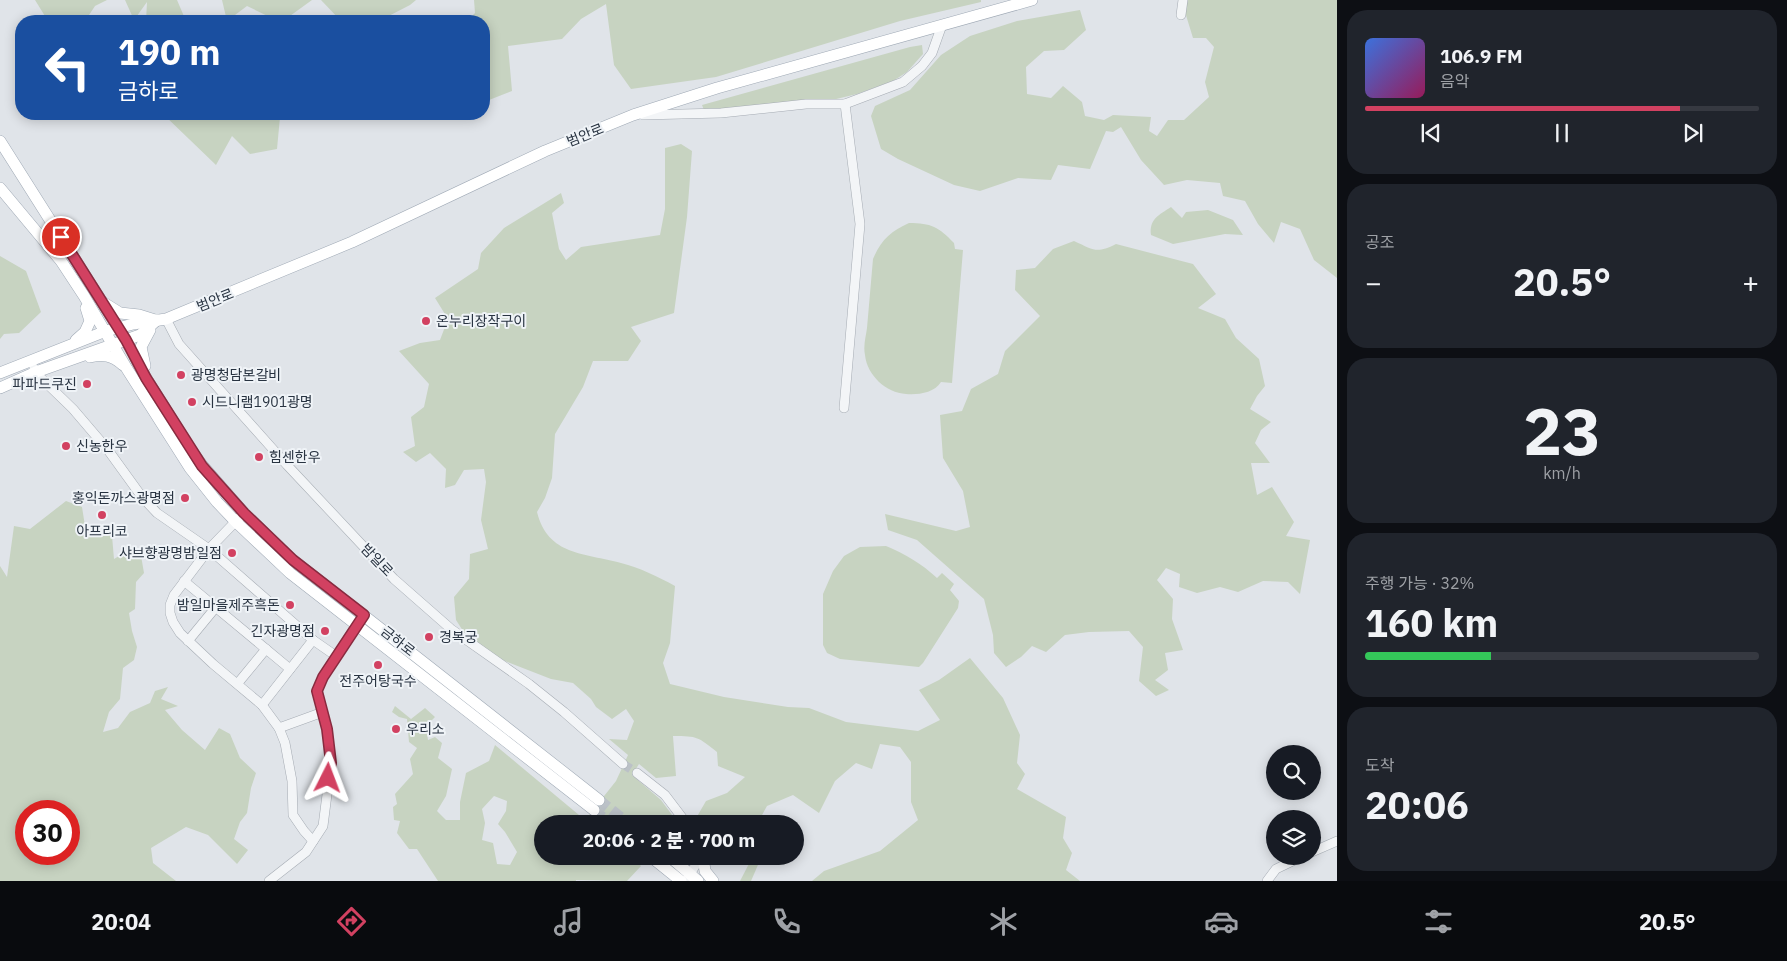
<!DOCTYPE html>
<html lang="ko">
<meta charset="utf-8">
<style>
:root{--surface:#171b24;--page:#20242c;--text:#f1f3f6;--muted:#9ea1a6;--line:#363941;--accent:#d24161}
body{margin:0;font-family:"IBM Plex Sans","Noto Sans KR",sans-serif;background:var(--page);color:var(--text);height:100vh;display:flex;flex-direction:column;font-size:19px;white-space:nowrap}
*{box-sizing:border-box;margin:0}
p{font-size:16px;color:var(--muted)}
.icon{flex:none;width:28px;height:28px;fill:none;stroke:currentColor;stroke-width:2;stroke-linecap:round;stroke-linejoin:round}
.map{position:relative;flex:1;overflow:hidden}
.sheet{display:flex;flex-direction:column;gap:10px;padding:10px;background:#0d0f14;width:450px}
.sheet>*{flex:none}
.top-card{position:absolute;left:15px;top:15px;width:475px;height:105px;border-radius:20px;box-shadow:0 2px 12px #0003;background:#1a4fa0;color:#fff;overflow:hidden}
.buttons{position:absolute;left:1266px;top:745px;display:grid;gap:10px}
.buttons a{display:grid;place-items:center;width:55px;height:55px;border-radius:50%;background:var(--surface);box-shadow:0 2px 12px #0003;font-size:25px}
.speed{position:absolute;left:15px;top:800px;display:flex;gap:10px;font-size:25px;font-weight:700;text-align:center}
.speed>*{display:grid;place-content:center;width:65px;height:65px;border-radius:50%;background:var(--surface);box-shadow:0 2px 12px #0003;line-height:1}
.speed .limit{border:8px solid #d22;background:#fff;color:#111}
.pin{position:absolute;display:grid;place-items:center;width:42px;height:42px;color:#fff;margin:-21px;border:2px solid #fff;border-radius:50%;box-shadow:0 1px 5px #0007}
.me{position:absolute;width:55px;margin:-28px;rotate:3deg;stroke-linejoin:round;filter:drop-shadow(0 0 4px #0008)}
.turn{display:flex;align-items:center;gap:18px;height:105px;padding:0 20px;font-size:22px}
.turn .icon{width:65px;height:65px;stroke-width:2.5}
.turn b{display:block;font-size:35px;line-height:42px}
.big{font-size:38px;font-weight:800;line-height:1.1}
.sheet .widget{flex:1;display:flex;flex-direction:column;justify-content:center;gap:8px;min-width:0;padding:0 18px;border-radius:20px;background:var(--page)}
.sheet .dial{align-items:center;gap:0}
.dial b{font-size:65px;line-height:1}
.song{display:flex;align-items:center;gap:15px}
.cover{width:60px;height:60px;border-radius:8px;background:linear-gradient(135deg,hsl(220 70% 55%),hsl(330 70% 35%))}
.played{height:5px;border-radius:2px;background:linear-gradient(90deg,var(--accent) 80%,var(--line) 80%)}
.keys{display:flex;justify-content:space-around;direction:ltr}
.heat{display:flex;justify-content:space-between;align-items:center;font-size:28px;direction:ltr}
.charge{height:8px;border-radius:4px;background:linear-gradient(90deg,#34c759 32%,var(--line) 0)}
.trip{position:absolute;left:534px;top:815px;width:270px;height:50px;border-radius:25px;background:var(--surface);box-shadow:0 2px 12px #0003;font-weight:800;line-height:50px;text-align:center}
.tab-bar{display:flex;height:80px;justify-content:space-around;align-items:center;background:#090b0e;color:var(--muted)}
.tab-bar .icon{width:35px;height:35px}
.tab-bar .active{color:var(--accent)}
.tab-bar b{font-size:22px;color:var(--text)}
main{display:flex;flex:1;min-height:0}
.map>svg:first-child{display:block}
</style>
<main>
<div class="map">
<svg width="1337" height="881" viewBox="0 0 1337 881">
<rect width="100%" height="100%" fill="#e0e4e9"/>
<g fill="#c7d3c1" fill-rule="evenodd">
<path d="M35,0H107L95,6L85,21H48Z"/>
<path d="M125,0H177L186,21H146L147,2L134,20Z"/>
<path d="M222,0H312L283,21H278L247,6L227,21Z"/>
<path d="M321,0H416L410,5L379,21H341Z"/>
<path d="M474,0H981V2L900,21L716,77L631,89L614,65L606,4L581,19L562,39L508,46L512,91L484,102V21H467L475,13Z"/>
<path d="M1187,0H1337V278L1314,260L1300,229L1281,222L1274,243L1258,224L1245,201L1223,196L1220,183L1187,180L1164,185L1141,160L1121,127L1113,132L1106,131L1090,169L1058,165L1051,180L1018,178L980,191L954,185L898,159L881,149L871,116L875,106L910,90L941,55L970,36L1017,21L1080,10L1086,30L1064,50L1044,51L1026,67L1027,94L1051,98L1063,86L1082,102L1085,116L1104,120L1113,115L1151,117L1149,131L1157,136L1168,120H1184L1209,97L1205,82L1214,47L1206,38H1193L1185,12Z"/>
<path d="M922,45L923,54L907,72L893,81L857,94L832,100L704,110L702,105L910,47Z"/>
<path d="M163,114H277L280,117L277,149L250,154L232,136L216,165Z"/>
<path d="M681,144L692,151L687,217L674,313L631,327L641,341L628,361H593L583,387L555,434L552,478L545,498L537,512C548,556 585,553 621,563C640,568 657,576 675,586L670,643L663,663L670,684L724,697L788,707L809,708L846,722L918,731L940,720L919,690L939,680L970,658L1003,698L1020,735L1017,763L1025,774L1017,789L1066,817L1063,838L1072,853L1066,870L1080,881H812L824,871L880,851L918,820L911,802V762L900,747L880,744L872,769L856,763L835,781L819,813L793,795L767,806L757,824H698L695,820L706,801L727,793L745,777L718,766L717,752C698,737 698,736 673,736L676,776L656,778L639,764L632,775L661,800L675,819L673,824H643L629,815L621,824H542V856H630L641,866L627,881L576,880V881H438L417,849H409L397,833L400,821L394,820L393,807L397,804L395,794L413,774L410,759L417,748L409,742L407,719L399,717L392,712L395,706L411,719L425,708L435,717L426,726L428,740L435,737L442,743L438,758L452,769L446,796L437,811L446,820H460V802L466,773L489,761L495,745L585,820L616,781L628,755L609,739L627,740L634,721L626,709L612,719L596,707L591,699L573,683L551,679L502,660L465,634L456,620L454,597L469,579L470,554L488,549L481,520L486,482L484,469L464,470L455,485L445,488L446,469L430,453L416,462L403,452L415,446L411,417L424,407L429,384L399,351L420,343L440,340L448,319L435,298L478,269L481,253L504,228L561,193L564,203L552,213L559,249L566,260L581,247L660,235L665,209V148ZM494,796L507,801L506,811L498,824L505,832L517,852L510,865L497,864L493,843L482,840L485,823L482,809Z"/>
<path d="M1171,207L1182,218L1186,212L1208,210L1233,220L1243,235L1225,234L1173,244L1151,235C1149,219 1159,215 1171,207Z"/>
<path d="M909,223C931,223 939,227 954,243L955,249L963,250L952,383L941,382C934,393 918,395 906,394C886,393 867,375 865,355C863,346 866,336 867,328C869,305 871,282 873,259C881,240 891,231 909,223Z"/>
<path d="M1074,241C1094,250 1096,254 1116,244L1193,264L1216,294L1198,308L1225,319L1236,338L1259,359L1265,386L1257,396L1250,409L1271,422L1261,430L1255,443L1270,463H1251L1257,495L1272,487L1294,522L1286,536L1310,540L1300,594L1288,582L1263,581L1238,592L1220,587L1197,593L1179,587L1180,574L1166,568L1157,580L1173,599L1172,619L1183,650L1165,653L1168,670L1155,680L1169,690L1156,696L1139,681L1143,647L1129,631L1089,632L1065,635L1046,652L1032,646L1021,657L1006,667L994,653L993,635L984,599L917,540L888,530L885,514L956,531L970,527L963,491L943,458L940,415L962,411L971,389L998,374L1005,351L1040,316L1015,290L1016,270L1035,268L1053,249Z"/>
<path d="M0,256L26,271L41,312L19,333L4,334L0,339Z"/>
<path d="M66,501L82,507L85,526L112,536L114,559L129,550H140L144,573L136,582L135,609L129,613L132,631L137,647L134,660L123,668L120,699L109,712L103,732L118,728L130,712L150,703L155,691L168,687L161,699L178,706L165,710L182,730L205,750L219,728L230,734L240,758L256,773L251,788L247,813L240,822L234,839L248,850L237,864L208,835L186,827L151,848L153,863L176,881H0V566L7,577L14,526L30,529ZM26,811H69V854H26Z"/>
<path d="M886,546C905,554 921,563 937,578L942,573L954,584L950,590L959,601L958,608L923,663L919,667L840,659L827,653L823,645V594L833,571L844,556L860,547Z"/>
<path d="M753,856L761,858L751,881H740Z"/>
</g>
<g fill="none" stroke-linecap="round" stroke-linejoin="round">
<path stroke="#bbc1c7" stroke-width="9" stroke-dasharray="9 4.5" stroke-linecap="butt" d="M623,764L637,773"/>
<g stroke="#bbc1c7" stroke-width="11" stroke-dasharray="11 5.5" stroke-linecap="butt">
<path d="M599,800L625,821"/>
<path d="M594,810L610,824"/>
</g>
<g stroke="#a5abb3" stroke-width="10">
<g id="minor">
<path d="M1181,15L1183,0"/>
<path d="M643,115L721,113L806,104H845L903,82L922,66L932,53L942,25"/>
<path d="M166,319L179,344L287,465L394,579L451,629L529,684L564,712L623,764"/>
<path d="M34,368L41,378L73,409L108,450L142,497L157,513L209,549L313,640L336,656"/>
<path d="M844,408L860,224L845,104"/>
<path d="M239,518L209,549L174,595L170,605V613L173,622L180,633L213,664L262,705L279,728L285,743L292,781L293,815L304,831L313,841"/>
<path d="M184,581L290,669"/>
<path d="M188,641L216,607"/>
<path d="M238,683L266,649"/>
<path d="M262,705L313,640"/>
<path d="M279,728L323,712"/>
<path d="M637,773L665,795L687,824"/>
<path d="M1312,852L1337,841"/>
<path d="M269,881L306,852L323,826L331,763L327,729L317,691L323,677L359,621"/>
<path d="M686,881L701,856"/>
<path d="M1267,881L1276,869L1303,856"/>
</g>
</g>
<g stroke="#9fa9b5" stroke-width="12">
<g id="major">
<path d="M0,141L126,340L146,378L191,450L202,465L244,513L293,560L599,800"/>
<path d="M0,188L61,261L84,296L127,369L190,468L217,502L236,522L290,573L594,810"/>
<path d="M104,303L120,313L139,315L155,320"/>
<path d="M76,340L85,332L90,321L86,308"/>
<path d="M90,357C103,354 112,355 123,365"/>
<path d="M145,366L141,347L150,330"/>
<path d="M0,373L106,331L133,324L166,319L352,242L545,151L633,115L717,88L1032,0"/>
<path d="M0,388L36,372L140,335L157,320"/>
<path d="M625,821L628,824"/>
<path d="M650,856L681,881"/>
<path d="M669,856L698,881"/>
<path d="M703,856L705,871L713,881"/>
</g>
</g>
<use href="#minor" stroke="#f3f5f7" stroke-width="9"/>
<use href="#major" stroke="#fff" stroke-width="11"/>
</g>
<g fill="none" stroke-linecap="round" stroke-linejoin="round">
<g stroke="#882a3f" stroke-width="12">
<path id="route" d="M61,237L126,340L146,378L202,466L244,513L293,560L364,615L323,677L317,691L327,729L331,763L328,778"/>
</g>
<use href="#route" stroke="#d24161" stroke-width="9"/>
</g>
<g fill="#d24161" stroke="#eff3f7" stroke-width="2">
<circle cx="426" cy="321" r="5"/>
<circle cx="181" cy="375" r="5"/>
<circle cx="87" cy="384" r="5"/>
<circle cx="192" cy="402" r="5"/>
<circle cx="66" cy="446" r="5"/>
<circle cx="259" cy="457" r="5"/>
<circle cx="185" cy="498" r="5"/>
<circle cx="102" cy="515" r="5"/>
<circle cx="232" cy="553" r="5"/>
<circle cx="290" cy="605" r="5"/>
<circle cx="325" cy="631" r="5"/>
<circle cx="429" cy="637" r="5"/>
<circle cx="378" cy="665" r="5"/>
<circle cx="396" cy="729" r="5"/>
</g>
<g text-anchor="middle" stroke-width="4" stroke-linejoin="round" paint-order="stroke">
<g font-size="14" fill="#283341" stroke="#eff3f7">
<text transform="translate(585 135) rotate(-22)" y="5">범안로</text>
<text transform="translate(215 300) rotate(-22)" y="5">범안로</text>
<text transform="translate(377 560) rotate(46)" y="5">밤일로</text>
<text transform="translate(398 641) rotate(38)" y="5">금하로</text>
</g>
<g font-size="14" fill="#283341" stroke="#eff3f7" text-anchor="start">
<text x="436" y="326">온누리장작구이</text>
<text x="191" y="380">광명청담본갈비</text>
<text x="77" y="389" text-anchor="end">파파드쿠진</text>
<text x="202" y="407">시드니램1901광명</text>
<text x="76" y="451">신농한우</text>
<text x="269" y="462">힘센한우</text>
<text x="175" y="503" text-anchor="end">홍익돈까스광명점</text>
<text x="102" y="536" text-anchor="middle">아프리코</text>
<text x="222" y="558" text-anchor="end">샤브향광명밤일점</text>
<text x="280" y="610" text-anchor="end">밤일마을제주흑돈</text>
<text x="315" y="636" text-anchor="end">긴자광명점</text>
<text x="439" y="642">경복궁</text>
<text x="378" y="686" text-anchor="middle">전주어탕국수</text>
<text x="406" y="734">우리소</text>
</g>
</g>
</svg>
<div class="buttons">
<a><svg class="icon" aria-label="search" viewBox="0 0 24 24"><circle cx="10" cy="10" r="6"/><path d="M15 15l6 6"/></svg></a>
<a><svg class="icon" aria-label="layers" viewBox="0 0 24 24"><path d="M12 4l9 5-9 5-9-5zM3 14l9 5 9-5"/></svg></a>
</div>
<div class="speed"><div class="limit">30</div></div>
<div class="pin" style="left:61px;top:237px;background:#d93025"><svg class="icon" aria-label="arrive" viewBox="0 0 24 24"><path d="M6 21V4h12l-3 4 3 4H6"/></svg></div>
<svg class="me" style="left:328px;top:778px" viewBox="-20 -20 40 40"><path d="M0-17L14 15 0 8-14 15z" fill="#d24161" stroke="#fff" stroke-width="4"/></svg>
<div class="trip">20:06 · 2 분 · 700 m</div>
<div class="top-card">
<div class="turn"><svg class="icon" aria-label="left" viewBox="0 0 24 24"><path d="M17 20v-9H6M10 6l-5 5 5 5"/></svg><div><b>190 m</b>금하로</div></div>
</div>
</div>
<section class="sheet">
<div class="widget">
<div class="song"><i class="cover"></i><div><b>106.9 FM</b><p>음악</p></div></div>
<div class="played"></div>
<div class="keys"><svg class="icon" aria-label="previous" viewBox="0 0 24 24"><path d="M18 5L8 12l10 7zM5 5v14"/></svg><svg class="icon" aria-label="pause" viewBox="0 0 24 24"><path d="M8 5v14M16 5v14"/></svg><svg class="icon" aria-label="next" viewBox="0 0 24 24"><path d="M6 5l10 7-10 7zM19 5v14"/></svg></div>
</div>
<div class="widget"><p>공조</p>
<div class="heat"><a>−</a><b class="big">20.5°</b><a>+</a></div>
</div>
<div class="widget dial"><b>23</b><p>km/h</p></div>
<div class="widget"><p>주행 가능 · 32%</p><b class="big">160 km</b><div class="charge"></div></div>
<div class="widget"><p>도착</p><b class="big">20:06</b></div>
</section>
</main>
<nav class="tab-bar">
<b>20:04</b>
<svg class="icon active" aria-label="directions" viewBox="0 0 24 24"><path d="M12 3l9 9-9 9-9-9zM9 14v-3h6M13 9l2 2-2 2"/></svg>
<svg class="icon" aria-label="music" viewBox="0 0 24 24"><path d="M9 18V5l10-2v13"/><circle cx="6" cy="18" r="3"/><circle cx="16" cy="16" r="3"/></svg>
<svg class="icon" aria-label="phone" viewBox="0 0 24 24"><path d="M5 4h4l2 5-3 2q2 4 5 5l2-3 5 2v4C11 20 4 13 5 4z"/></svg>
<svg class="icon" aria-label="climate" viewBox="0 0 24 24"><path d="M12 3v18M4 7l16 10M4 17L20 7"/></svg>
<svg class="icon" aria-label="car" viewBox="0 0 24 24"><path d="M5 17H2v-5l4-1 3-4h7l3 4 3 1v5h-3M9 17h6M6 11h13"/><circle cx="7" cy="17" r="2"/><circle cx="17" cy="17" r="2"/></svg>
<svg class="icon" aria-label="filters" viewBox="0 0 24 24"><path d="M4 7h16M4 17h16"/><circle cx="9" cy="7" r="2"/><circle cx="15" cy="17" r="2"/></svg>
<b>20.5°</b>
</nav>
